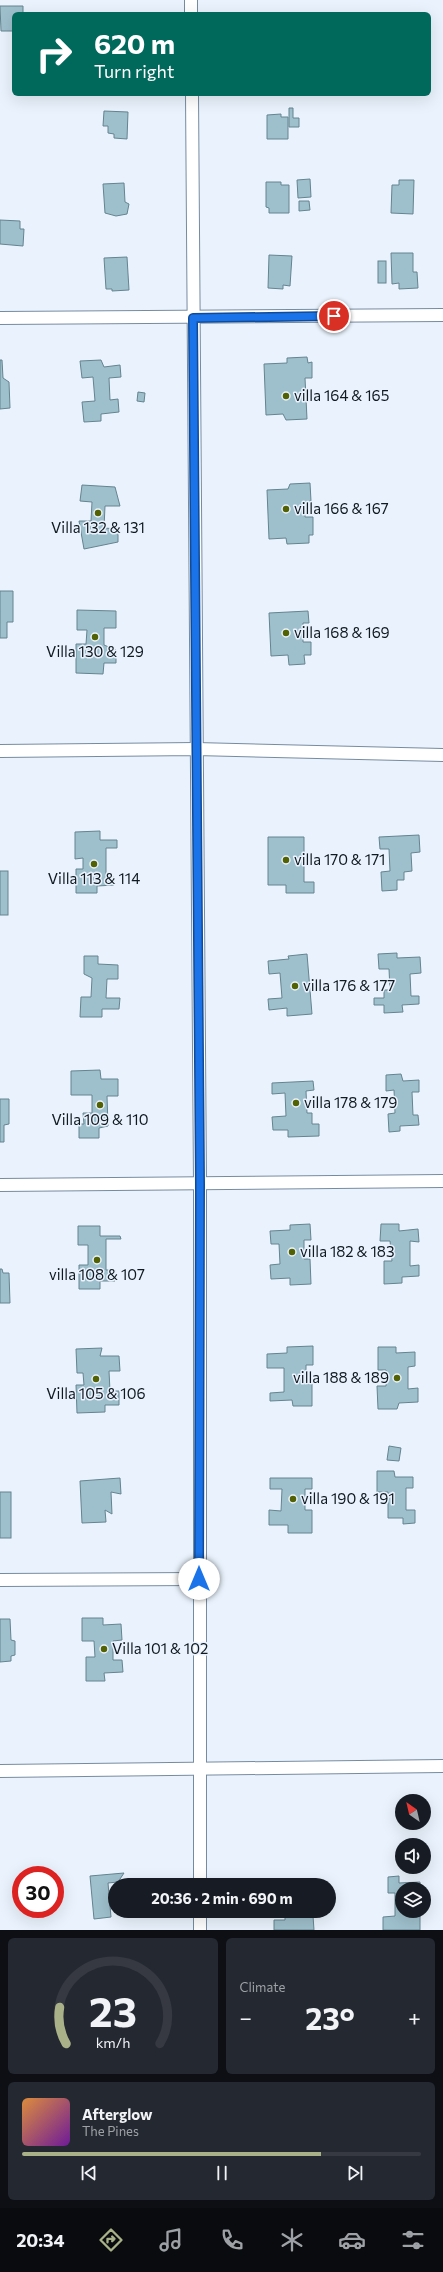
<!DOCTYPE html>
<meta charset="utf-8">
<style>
:root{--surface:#171b24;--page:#242831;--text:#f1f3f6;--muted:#9ea1a6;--line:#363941;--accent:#a9b189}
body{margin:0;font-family:Commissioner,sans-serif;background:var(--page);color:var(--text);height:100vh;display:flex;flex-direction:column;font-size:15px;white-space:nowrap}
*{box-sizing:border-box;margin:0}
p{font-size:13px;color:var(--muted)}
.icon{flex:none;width:22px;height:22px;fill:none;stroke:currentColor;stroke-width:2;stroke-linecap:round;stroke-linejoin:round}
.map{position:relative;height:1930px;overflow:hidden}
.details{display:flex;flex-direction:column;gap:8px;padding:8px;background:#0d0f14;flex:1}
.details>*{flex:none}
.banner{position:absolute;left:12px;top:12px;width:419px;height:84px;border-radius:6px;box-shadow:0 4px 16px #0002;background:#00695c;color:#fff;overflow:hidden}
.needle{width:26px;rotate:326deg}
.fabs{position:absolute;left:395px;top:1794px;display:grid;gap:8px}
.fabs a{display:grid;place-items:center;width:36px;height:36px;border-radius:50%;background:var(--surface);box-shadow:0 4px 16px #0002;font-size:20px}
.speed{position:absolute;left:12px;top:1866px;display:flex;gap:8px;font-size:20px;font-weight:700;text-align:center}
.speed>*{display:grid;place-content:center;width:52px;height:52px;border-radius:50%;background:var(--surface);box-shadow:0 4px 16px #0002;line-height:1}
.speed .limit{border:6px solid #d22;background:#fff;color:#111}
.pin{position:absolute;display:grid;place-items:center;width:34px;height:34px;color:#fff;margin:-17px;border:2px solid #fff;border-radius:50%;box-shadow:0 1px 4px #0007}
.me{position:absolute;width:44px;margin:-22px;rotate:0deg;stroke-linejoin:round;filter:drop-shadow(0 0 3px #0008)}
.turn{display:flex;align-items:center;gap:14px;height:84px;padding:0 16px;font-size:18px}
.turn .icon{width:52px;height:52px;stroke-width:2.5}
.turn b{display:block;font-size:28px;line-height:34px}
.big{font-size:30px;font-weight:700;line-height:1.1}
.details .tile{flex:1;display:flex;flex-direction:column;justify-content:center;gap:6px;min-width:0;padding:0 14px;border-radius:6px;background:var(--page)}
.details .dial{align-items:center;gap:0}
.dial svg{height:104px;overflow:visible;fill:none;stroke:var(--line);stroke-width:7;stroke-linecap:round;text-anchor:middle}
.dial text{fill:var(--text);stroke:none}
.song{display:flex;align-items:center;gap:12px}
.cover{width:48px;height:48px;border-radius:6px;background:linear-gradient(135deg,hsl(30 70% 55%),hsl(280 70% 35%))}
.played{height:4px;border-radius:2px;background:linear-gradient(90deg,var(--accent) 75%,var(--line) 75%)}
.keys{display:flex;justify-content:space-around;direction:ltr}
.heat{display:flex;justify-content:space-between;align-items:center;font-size:22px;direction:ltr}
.details .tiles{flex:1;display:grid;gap:8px;grid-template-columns:1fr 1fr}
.tile:last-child{grid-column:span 2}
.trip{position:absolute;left:108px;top:1878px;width:228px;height:40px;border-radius:20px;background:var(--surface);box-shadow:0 4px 16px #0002;font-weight:700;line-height:40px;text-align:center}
.dock{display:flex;height:64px;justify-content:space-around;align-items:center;background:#090b0e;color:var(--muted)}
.dock .icon{width:28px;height:28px}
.dock .on{color:var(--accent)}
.dock b{font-size:18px;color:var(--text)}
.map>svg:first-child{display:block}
</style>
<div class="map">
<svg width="443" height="1930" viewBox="0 0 443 1930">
<rect width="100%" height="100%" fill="#eaf3fd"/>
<g fill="#9ebfcc" stroke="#648490">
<path d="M0,6H23V14H14V31H1Z"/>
<path d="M289,108H293V118H299V127H289Z"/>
<path d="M104,111L128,112L127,139L114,138V134L108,133V126H103Z"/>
<path d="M281,114V117H288V139H267V115Z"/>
<path d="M310,179L311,197L298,198L297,180Z"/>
<path d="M399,180H414L413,214L391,213L392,185H399Z"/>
<path d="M266,182H281V185H289V213H269V208L266,207Z"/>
<path d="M124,183L125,202L129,204L127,214L116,216L105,213L103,184Z"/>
<path d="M299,201H309L310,210L299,211Z"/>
<path d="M0,220L20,221V229H24L23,246L0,244Z"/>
<path d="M391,253H413V272H417L418,288L399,289V283L392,284Z"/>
<path d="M269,255L292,256L290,286L283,285V289L268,288Z"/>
<path d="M127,257L129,290L112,291V289H106L104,258Z"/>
<rect x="378" y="261" width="8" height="22"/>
<path d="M307,357L308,363L312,362V378H305L307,419L286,420L283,414L266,415L264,364L287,363V358Z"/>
<path d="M0,360H2L3,378L9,382L10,408L0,409Z"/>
<path d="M101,360L104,367L120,365L121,377L109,378L110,400L118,399L119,412L101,414V421L84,422L82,402L95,401L93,377L82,378L80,361Z"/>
<path d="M138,392L145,393L144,402L137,401Z"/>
<path d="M310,483L311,501L305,502V517H313V535H309V543L287,544L286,538L269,539L267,490L288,489L290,484Z"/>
<path d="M82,485L115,487L120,506H105L104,528L118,529V542L84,549L79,521H91L92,502L80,501Z"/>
<path d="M0,591H13V622H7V638H0Z"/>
<path d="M77,610L116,611V628H104V645L116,650V663H104L103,674L76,673V644H86L87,630H77Z"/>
<path d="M308,611L309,623H303V642H311V655H304L305,664L289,665L288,655L271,656L269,613Z"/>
<path d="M100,831V840H117V848H106V877H114V885L97,886V893H76V869H83V858L75,859V832Z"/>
<path d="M419,835L420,852L411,853L412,871L404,872V880H397V890L382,891L381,872L390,871L389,849H380L379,837Z"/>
<path d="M268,837H304V882H314V893H286V885H268Z"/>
<rect x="0" y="871" width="8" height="44"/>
<path d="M397,953V958L420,957L421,973L410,974L411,996H419V1004L402,1005L403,1012L384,1013V1005H374V998H384V990H390L389,969H379L378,954Z"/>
<path d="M307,954L312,1014L287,1016V1008L269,1010L268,999L282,998L280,973L269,974L268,961L289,959L288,956Z"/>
<path d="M84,956H98V964L118,965V979H107L106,998H120L119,1009H102V1017H80L81,997H91L92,978L84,974Z"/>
<path d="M100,1070L101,1079H118V1096H107L108,1126L99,1128V1138H79V1124H84L83,1113H92V1095H71V1071Z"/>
<path d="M401,1074L403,1081L419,1080V1092H412L413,1115H418L419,1125L400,1126V1131L389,1132L388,1114L395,1113L394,1090L386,1091V1075Z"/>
<path d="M313,1081L314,1090L306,1091L307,1113H312V1124H319V1136L288,1137V1130H273L272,1117L286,1116L285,1093L272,1094V1083Z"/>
<path d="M0,1099H9V1124L4,1125V1142H0Z"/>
<path d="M310,1224L311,1240H304V1259H310L311,1284L290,1285V1278L271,1279L270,1265L280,1264L279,1244H271L270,1231L290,1230V1225Z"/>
<path d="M381,1224H399V1231L418,1229L419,1242L410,1241V1266L419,1265V1276L402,1277V1283L384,1284V1261H392L390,1241H380Z"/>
<path d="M78,1226H100V1236H120L121,1239H106V1270H115V1281H100V1289H79V1265H88V1245H78Z"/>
<path d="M0,1269H2L3,1273H9L10,1303H0Z"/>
<path d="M313,1346V1365H306V1384H312V1406H293L292,1400L270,1401V1393L284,1392V1368H267V1354L287,1353V1347Z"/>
<path d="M378,1347H396V1353L415,1352V1366L408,1367V1389L418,1388V1402L399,1403L397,1409H378L377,1386H386V1370H378Z"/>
<path d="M102,1348L100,1356H119L120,1371H109L110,1391H119V1405H105V1412L77,1413L76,1385H84L83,1373H77L76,1349Z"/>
<path d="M389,1446L401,1448L399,1461L387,1460Z"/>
<path d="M377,1471H394L395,1477H413V1488H406V1510H415V1523L403,1524V1518H388V1492H377Z"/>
<path d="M120,1478L121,1494L111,1492L112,1514L105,1510L106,1522L82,1523L80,1481Z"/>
<path d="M270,1478H312V1489H305V1510H312V1533H288V1525H269V1510L281,1511L282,1489H270Z"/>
<rect x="0" y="1492" width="11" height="46"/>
<path d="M82,1618H103V1625L121,1624L122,1640L113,1641V1660H122L123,1672L104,1673L105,1681H86V1657H95L94,1641H82Z"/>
<path d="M0,1619H10L11,1640L15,1641V1655L11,1656V1661L0,1662Z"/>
<path d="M124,1873L118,1882L108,1883L111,1917L94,1919L90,1876Z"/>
<path d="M399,1876V1883L420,1882V1889H402V1911H414V1916L420,1915V1930H383V1917L395,1916V1893H388V1877Z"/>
<path d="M314,1881L315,1885H273V1882Z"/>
<path d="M285,1911H308V1916H313L314,1930H274V1920H285Z"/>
</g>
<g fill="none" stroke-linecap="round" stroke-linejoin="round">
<g stroke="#768ba0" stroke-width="14">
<g id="street">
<path d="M191,0V14"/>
<path d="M192,94L200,1184V1885"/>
<path d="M0,318L443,315"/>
<path d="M0,751L196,749L443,755"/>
<path d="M0,1185L443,1181"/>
<path d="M0,1580L199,1579"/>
<path d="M0,1771L443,1766"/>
<path d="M200,1930V1911"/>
</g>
</g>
<use href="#street" stroke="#fff" stroke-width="12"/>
</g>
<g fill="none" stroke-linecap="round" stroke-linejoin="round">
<g stroke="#114b97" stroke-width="10">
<path id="route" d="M199,1579L200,1184L193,318L334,316"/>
</g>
<use href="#route" stroke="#1a73e8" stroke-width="7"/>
</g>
<g fill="#526104" stroke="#eaf3fd" stroke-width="1.5">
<circle cx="286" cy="396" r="4"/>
<circle cx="286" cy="509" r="4"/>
<circle cx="98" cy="513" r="4"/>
<circle cx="286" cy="633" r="4"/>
<circle cx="95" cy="637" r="4"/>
<circle cx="286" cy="860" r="4"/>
<circle cx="94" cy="864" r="4"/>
<circle cx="295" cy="986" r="4"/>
<circle cx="296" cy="1103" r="4"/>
<circle cx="100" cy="1105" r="4"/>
<circle cx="292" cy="1252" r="4"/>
<circle cx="97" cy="1260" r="4"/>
<circle cx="397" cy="1378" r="4"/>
<circle cx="96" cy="1379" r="4"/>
<circle cx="293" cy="1499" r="4"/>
<circle cx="104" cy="1649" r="4"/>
</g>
<g text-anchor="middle" stroke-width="3" stroke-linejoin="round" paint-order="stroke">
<g font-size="15" fill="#101821" stroke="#eaf3fd" text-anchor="start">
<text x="294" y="401">villa 164 &amp; 165</text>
<text x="294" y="514">villa 166 &amp; 167</text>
<text x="98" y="533" text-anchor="middle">Villa 132 &amp; 131</text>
<text x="294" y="638">villa 168 &amp; 169</text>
<text x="95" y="657" text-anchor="middle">Villa 130 &amp; 129</text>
<text x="294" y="865">villa 170 &amp; 171</text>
<text x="94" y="884" text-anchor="middle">Villa 113 &amp; 114</text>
<text x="303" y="991">villa 176 &amp; 177</text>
<text x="304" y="1108">villa 178 &amp; 179</text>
<text x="100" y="1125" text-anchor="middle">Villa 109 &amp; 110</text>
<text x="300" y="1257">villa 182 &amp; 183</text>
<text x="97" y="1280" text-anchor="middle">villa 108 &amp; 107</text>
<text x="389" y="1383" text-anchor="end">villa 188 &amp; 189</text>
<text x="96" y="1399" text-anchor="middle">Villa 105 &amp; 106</text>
<text x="301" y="1504">villa 190 &amp; 191</text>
<text x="112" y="1654">Villa 101 &amp; 102</text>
</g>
</g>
</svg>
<div class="fabs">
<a><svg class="needle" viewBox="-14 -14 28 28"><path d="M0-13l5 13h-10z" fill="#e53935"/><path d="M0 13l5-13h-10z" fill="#9ea1a6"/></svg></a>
<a><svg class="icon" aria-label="sound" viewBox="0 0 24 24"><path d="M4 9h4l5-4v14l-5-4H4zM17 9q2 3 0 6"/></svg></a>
<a><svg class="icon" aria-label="layers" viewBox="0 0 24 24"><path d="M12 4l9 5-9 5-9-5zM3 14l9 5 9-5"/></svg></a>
</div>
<div class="speed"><div class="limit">30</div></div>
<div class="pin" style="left:334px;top:316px;background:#d93025"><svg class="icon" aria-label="arrive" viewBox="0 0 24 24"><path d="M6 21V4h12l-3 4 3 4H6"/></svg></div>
<svg class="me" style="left:199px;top:1579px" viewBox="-20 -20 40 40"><circle r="19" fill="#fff"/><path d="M0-13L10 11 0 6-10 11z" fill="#1a73e8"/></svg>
<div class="trip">20:36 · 2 min · 690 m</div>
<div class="banner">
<div class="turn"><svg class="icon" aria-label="right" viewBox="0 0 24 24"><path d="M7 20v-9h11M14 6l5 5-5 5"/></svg><div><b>620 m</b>Turn right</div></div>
</div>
</div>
<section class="details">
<div class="tiles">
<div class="tile dial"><svg viewBox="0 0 100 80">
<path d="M14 69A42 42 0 1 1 86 69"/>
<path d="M14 69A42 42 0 0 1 9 41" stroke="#a9b189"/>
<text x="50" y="56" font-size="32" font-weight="700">23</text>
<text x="50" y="72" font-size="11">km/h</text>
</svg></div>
<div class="tile"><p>Climate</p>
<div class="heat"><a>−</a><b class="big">23°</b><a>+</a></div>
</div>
<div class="tile">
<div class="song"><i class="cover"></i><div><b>Afterglow</b><p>The Pines</p></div></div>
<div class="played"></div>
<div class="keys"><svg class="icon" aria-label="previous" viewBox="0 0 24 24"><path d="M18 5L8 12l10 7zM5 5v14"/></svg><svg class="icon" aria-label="pause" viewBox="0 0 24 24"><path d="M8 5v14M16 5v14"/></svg><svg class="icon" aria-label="next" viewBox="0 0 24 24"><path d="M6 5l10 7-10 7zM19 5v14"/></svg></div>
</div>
</div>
</section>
<nav class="dock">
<b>20:34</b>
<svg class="icon on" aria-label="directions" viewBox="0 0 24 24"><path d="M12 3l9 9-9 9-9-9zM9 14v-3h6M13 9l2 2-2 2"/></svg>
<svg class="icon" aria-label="music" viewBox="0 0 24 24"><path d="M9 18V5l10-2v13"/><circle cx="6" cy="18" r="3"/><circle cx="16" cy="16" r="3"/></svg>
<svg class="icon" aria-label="phone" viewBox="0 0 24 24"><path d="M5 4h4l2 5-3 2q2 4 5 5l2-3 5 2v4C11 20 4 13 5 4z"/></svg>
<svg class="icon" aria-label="climate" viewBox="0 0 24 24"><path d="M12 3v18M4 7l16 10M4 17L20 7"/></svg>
<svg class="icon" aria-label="car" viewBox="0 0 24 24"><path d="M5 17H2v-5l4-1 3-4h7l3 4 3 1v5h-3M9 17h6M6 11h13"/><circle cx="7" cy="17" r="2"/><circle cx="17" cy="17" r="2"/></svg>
<svg class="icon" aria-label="filters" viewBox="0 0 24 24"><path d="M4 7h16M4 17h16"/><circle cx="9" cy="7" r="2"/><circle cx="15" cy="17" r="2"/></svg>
</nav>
